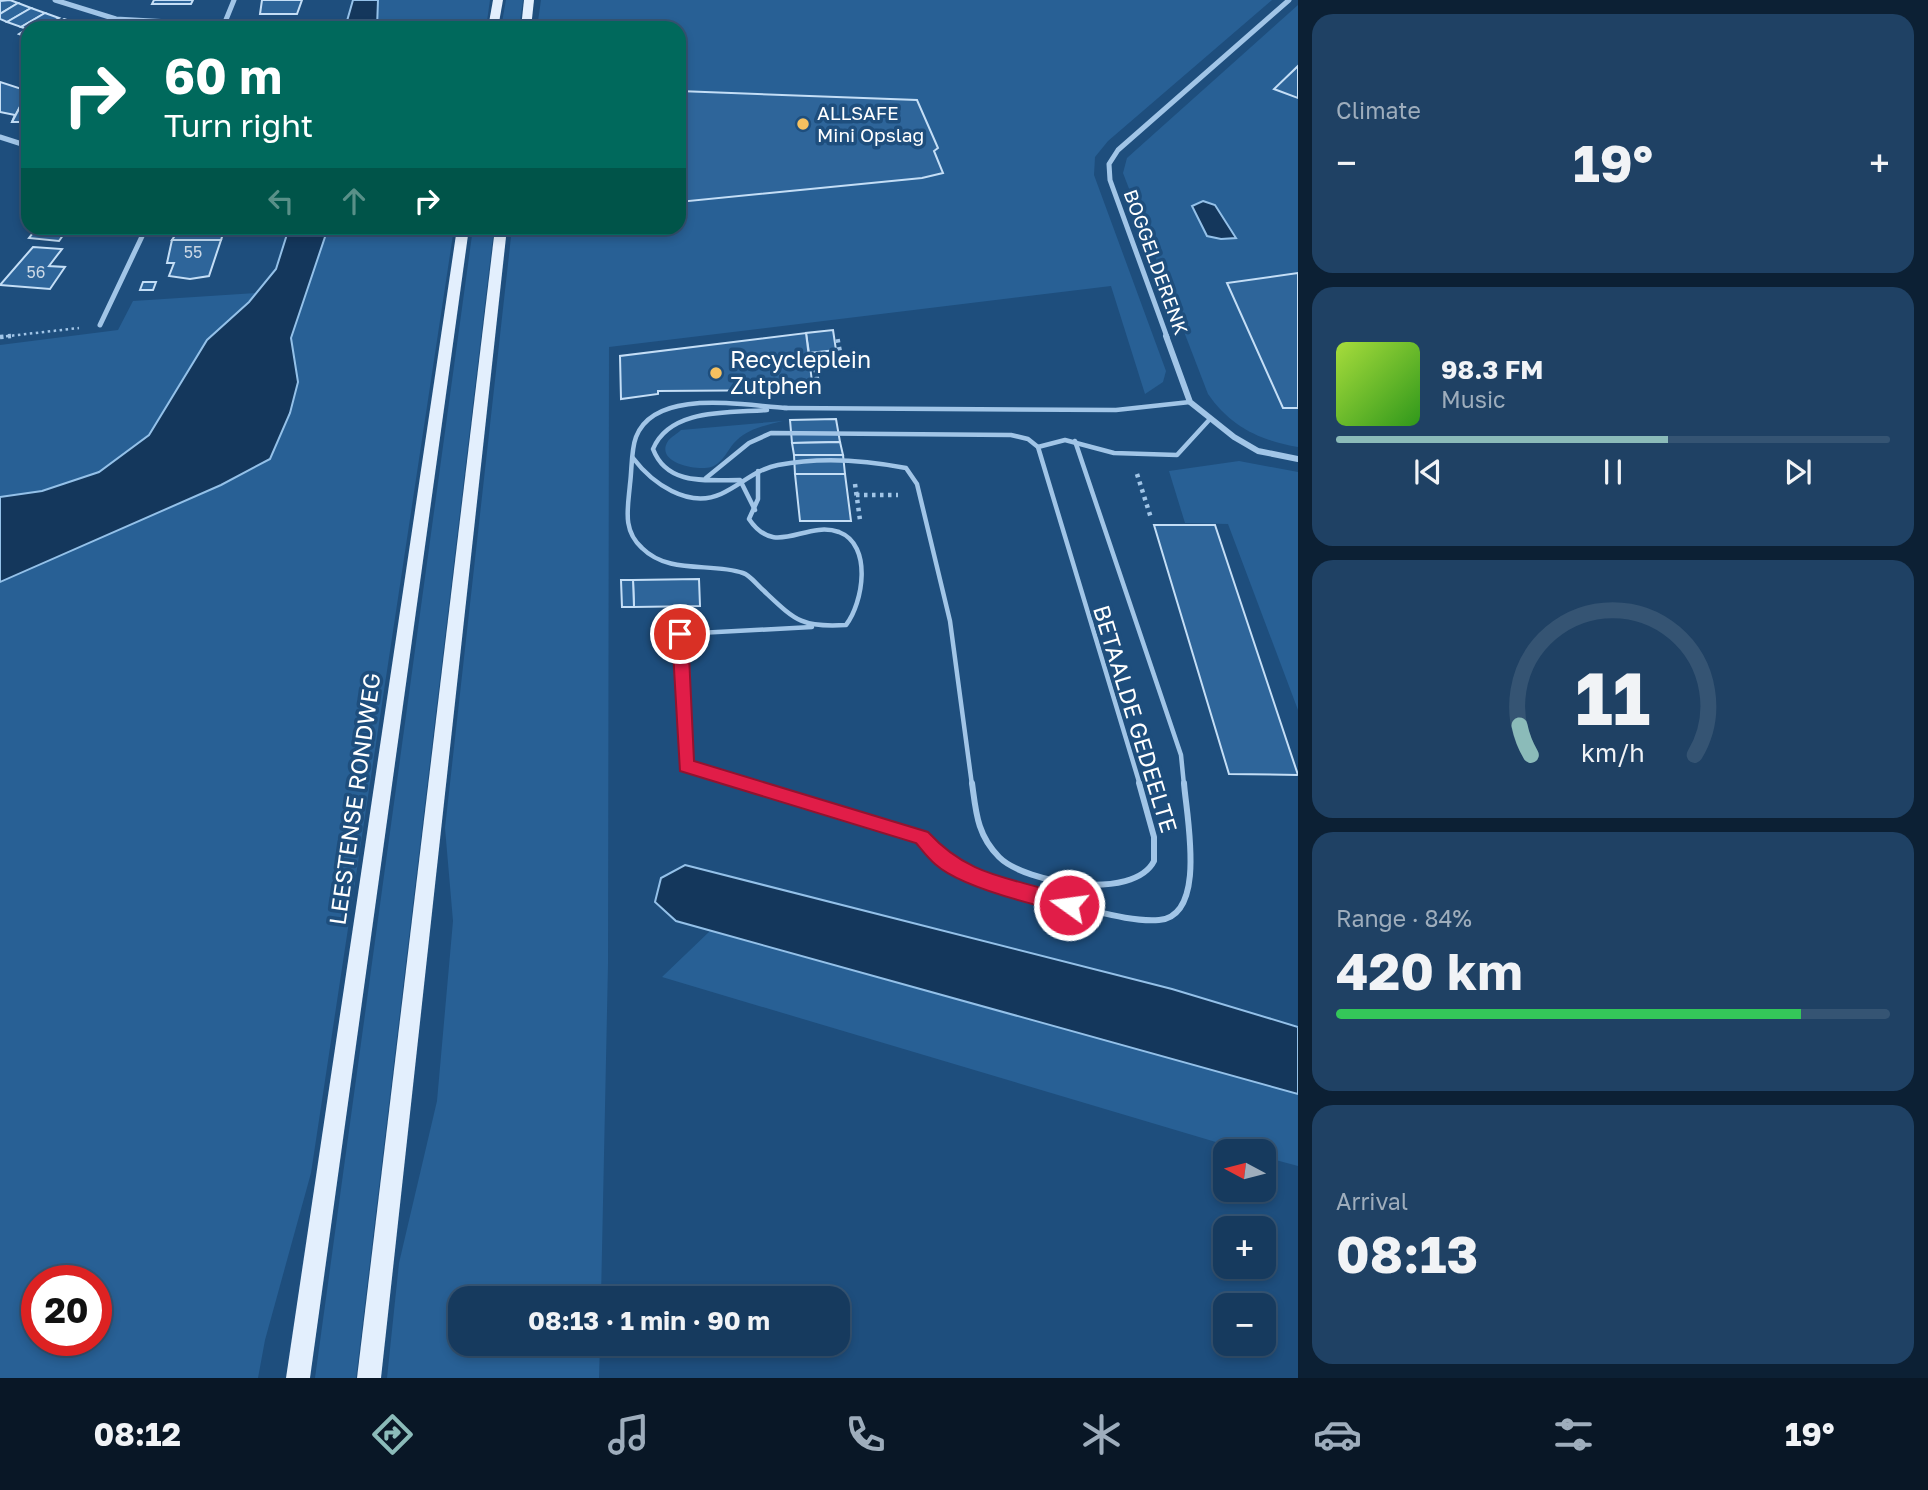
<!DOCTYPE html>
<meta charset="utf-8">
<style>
:root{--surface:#163a5e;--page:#1f4164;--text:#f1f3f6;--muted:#9eadbc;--line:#355473;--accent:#8bbbb9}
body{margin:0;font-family:"Golos Text",sans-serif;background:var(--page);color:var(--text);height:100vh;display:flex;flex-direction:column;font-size:26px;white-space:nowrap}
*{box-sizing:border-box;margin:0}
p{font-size:23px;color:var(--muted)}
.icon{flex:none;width:38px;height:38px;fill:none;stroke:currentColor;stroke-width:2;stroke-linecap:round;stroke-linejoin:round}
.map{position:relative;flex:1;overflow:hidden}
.drawer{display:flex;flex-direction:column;gap:14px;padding:14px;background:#0c2034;width:630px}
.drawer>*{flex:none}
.top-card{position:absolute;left:21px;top:21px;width:665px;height:214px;border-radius:21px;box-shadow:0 4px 10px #0003,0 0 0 2px var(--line);background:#00695c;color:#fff;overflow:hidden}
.needle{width:46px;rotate:277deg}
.tools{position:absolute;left:1213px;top:1139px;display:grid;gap:14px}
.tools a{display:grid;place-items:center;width:63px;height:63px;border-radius:14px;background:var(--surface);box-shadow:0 4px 10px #0003,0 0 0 2px var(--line);font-size:35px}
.speed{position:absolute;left:21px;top:1265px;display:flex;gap:14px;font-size:35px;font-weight:700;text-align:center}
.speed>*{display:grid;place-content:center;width:91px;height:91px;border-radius:50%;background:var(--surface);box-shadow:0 4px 10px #0003,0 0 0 2px var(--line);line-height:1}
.speed .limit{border:10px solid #d22;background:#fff;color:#111}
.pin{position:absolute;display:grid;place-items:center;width:60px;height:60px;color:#fff;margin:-30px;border:4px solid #fff;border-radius:50%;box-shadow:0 2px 7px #0007}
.me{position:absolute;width:77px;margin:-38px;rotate:284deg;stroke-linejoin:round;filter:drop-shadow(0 0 5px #0008)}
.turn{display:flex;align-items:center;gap:24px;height:147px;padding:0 28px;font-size:32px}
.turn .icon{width:91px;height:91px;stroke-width:2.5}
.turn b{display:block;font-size:49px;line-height:60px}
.lanes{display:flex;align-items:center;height:66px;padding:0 28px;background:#0003;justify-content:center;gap:35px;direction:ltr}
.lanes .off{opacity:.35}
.big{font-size:52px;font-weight:700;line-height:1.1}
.drawer .widget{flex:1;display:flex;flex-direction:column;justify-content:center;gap:10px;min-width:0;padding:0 24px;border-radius:21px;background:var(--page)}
.drawer .dial{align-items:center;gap:0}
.dial svg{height:182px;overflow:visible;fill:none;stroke:var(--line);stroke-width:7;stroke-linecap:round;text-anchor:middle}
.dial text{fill:var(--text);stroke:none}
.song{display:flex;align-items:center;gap:21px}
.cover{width:84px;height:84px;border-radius:10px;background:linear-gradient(135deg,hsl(80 70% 55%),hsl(110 70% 35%))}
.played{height:7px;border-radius:4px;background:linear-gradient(90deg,var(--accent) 60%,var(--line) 60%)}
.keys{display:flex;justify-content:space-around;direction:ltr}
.heat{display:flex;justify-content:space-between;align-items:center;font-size:38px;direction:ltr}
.charge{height:10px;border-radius:5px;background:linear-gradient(90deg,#34c759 84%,var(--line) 0)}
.trip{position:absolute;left:448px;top:1286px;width:402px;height:70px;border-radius:21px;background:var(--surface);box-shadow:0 4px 10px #0003,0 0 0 2px var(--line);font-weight:700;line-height:70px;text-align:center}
.menu{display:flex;height:112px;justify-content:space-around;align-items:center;background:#091726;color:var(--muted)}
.menu .icon{width:49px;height:49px}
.menu .selected{color:var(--accent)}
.menu b{font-size:32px;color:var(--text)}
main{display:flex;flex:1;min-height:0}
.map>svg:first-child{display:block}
</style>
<main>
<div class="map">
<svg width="1298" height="1378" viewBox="0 0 1298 1378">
<rect width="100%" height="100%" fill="#1e4e7d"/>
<g fill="#286095" fill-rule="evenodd">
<path d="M378,0H490L486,28H377Z"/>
<path d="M506,0H523L519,28H501Z"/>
<path d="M541,0H1272L1108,141L1095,157L1094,175L1166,371L1163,382L1145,394L1111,286L609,347L608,964L601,1298H460V1344H600L599,1378H387L399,1263L437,1101L453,921L445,828L512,228H679V28H537Z"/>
<path d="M1298,5V447C1259,440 1231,427 1208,394L1123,173L1127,158Z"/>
<path d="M328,228H454L311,1173L265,1340L258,1378H0V582L221,485L270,459L298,382L291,338ZM37,1281H96V1340H37Z"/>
<path d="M473,228H494L356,1378H315Z"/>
<path d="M257,293L207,340L149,435L99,472L42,491L0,497V345L118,330L133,301Z"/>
<path d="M783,421C767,425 750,428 737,440C727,449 724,463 711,467C698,471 654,463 668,441C671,437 678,433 681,430Z"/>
<path d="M1239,461L1298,472V710L1228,524L1185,523L1169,471Z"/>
<path d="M710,931L1298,1094V1166L1264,1157V1152L1246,1151L662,977Z"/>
</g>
<g fill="#14375c" stroke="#94c1e9" stroke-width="2">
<path d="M353,0H378L377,28H345Z"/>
<path d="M1203,201L1215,205L1236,238L1221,239L1207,236L1192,206Z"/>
<path d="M289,228H328L291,338L298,382L290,413L270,459L221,485L0,582V497L42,491L99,472L149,435L207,340L249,302L276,269Z"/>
<path d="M685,865L1172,989L1298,1027V1094L676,921L655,902L661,878Z"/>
</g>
<g fill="#2e659a" stroke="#c4def6" stroke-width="2">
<path d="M10,0L18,3L0,14V1Z"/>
<path d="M154,0H193L191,4H152Z"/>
<path d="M262,0H302L297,14H260Z"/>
<path d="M18,3L31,8L7,22L0,19V14Z"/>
<path d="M31,8L45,13L21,27L7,22Z"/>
<path d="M45,13L59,18L41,28H28L27,37L19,34L27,29L21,27Z"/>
<path d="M64,19L78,24L72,28H49Z"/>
<path d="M1298,66V98L1274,89Z"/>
<path d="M0,82L28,91L12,122L15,115L0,112Z"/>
<path d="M679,91L917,100L938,148L934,151L943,173L922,178L679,202Z"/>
<path d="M28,92V122H12Z"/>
<path d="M37,228H93L66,231L59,241L29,238Z"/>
<path d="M180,228H225L221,240H172Z"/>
<path d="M172,240H221L209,276L190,279L169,276L174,263H167Z"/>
<path d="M33,247L62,249L49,266L65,267L50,289L0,285Z"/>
<path d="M1298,273V408H1283L1227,283Z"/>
<path d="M143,282H156L153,290H140Z"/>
<path d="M833,330L836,350L809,353L806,333Z"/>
<path d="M806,333L813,390L658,391V394L621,399L620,356Z"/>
<path d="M836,419L840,442L792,443L790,420Z"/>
<path d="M840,442L843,455H794L792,443Z"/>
<path d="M794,455H843L845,474H795Z"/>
<path d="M795,474H845L851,521H800Z"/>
<path d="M1154,525H1215L1298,775L1229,774Z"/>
<path d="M699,579L700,606L634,607L633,580Z"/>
<path d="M621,580H633L634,607H622Z"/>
</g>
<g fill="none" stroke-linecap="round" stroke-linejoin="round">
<path stroke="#a1c5e7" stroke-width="2.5" stroke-dasharray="2.5 3.5" stroke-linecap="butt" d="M0,337L79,328"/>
<g stroke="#a1c5e7" stroke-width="4.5" stroke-dasharray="3.5 4.5" stroke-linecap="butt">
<path d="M0,337L11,336"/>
<path d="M821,385H818L814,359L841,358L837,336"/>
<path d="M1137,474L1151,518"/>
<path d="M855,484L860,520"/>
<path d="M856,495H898"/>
</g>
<g stroke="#a1c5e7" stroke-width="4.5">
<path d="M784,408L1116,410L1190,402"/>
<path d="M1075,441L1181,755L1184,785"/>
<path d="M1038,447L1065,440L1114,453L1177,455L1210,419"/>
<path d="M633,458C652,483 688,509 721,494C741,485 756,469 778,465C819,457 865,460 906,468L917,484L950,621L972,785"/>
<path d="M758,471V499L749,519C776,559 804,520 839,532C873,545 863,603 846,625C801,628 795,620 763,590C757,585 750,575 743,573C711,562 669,575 642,548C622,530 628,508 630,484C632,469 631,450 636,437C655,387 745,406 787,408"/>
<path d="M706,478L749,443L771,433L1011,435L1028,439L1038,447L1140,785"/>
<path d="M755,510L740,480C707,480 667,486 653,449C670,408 729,413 767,410"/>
<path d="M748,785L686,766L680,634L812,627"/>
</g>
<g stroke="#a1c5e7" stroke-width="6">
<path d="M742,783L922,837L944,861L973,877L1068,905L1062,880"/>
<path d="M972,783C976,812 977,835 999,857C1026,884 1134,901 1154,861V837L1139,783"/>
<path d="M1068,905C1097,911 1130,922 1159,920C1208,916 1186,814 1184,783"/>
</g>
<g stroke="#a1c5e7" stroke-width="5">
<path d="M55,0L116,19L224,25"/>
<path d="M223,27L234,0"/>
<path d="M0,137L28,146"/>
<path d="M100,325L146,228"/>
<path d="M1167,337L1110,180L1109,164L1118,150L1289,0"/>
</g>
<path stroke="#a1c5e7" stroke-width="6" d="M1166,336L1190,402L1234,437L1258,451L1298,459"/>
<g fill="#e3effd" fill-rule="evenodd">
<path d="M493,0H503L498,28H488Z"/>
<path d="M524,0H534L531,28H521Z"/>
<path d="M457,228H469L310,1378H286Z"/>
<path d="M495,228H507L381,1378H357Z"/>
</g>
</g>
<path fill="#e11d48" stroke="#92132f" stroke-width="2" d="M680,628L688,634L694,761L928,832C974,882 1017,876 1075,899L1078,905L1075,911L1069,913C1034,905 960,887 935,864C928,858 922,850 916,843L680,771L672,634Z"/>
<g fill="#f6c160" stroke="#1e4e7d" stroke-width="2.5">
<circle cx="803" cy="124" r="7"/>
<circle cx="716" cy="373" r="7"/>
</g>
<g text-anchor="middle" stroke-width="7" stroke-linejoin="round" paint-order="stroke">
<g font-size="16" fill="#cbd8e6">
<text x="193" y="258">55</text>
<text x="36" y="278">56</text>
</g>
<g font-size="19" fill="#fff" stroke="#1e4e7d" text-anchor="start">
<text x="817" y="120">ALLSAFE<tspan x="817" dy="22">Mini Opslag</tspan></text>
</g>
<g font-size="19" fill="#fff" stroke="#1e4e7d">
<text transform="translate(1156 262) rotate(70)" y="7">BOGGELDERENK</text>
</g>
<g font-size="23" fill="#fff" stroke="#1e4e7d" text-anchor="start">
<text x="730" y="368">Recycleplein<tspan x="730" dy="26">Zutphen</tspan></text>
</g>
<g font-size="23" fill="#fff" stroke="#1e4e7d">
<text transform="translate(1135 719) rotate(73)" y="8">BETAALDE GEDEELTE</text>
<text transform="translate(355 799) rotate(-82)" y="8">LEESTENSE RONDWEG</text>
</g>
</g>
</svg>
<div class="tools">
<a><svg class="needle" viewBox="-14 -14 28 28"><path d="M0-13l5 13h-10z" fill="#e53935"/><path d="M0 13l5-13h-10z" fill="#9eadbc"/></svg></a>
<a>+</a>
<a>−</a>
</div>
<div class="speed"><div class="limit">20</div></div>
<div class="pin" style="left:680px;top:634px;background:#d93025"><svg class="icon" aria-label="arrive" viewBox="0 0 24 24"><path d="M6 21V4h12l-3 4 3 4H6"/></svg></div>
<svg class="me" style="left:1069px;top:905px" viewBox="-20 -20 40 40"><circle r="17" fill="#e11d48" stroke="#fff" stroke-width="3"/><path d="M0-11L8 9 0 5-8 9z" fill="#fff"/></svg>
<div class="trip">08:13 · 1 min · 90 m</div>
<div class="top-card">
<div class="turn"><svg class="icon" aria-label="right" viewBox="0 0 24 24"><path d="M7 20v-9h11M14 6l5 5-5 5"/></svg><div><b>60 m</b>Turn right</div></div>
<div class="lanes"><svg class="icon off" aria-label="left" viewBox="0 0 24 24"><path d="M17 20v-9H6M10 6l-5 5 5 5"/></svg><svg class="icon off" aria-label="ahead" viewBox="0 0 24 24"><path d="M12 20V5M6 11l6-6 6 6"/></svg><svg class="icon" aria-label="right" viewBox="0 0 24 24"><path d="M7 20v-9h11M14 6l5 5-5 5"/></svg></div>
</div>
</div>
<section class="drawer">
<div class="widget"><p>Climate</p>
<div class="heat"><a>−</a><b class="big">19°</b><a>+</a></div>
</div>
<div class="widget">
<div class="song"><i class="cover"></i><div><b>98.3 FM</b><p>Music</p></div></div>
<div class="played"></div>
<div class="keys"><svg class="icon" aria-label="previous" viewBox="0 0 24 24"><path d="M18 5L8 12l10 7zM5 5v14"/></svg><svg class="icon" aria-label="pause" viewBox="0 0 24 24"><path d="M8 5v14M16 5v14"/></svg><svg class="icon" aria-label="next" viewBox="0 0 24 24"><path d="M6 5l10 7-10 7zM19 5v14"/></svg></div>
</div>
<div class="widget dial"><svg viewBox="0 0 100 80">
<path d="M14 69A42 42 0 1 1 86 69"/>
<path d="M14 69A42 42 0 0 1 9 56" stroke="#8bbbb9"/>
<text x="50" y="56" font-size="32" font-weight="700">11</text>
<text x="50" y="72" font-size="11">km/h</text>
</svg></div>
<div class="widget"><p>Range · 84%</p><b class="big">420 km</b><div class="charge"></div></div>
<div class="widget"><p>Arrival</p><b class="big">08:13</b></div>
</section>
</main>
<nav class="menu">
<b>08:12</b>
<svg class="icon selected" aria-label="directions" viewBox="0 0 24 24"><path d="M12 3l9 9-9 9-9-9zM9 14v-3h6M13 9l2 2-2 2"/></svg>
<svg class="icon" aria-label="music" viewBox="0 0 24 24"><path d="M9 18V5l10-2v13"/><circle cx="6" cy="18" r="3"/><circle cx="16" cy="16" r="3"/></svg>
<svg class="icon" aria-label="phone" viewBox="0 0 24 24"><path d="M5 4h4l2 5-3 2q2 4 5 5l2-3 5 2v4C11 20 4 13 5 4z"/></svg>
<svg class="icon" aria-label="climate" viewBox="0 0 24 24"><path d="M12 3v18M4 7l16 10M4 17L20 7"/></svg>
<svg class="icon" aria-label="car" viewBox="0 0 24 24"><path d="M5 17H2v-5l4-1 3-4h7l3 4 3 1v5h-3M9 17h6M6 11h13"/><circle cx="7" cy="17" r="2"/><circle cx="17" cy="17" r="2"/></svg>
<svg class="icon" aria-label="filters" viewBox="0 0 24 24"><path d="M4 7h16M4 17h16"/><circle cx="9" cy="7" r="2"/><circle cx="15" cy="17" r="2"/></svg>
<b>19°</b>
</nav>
